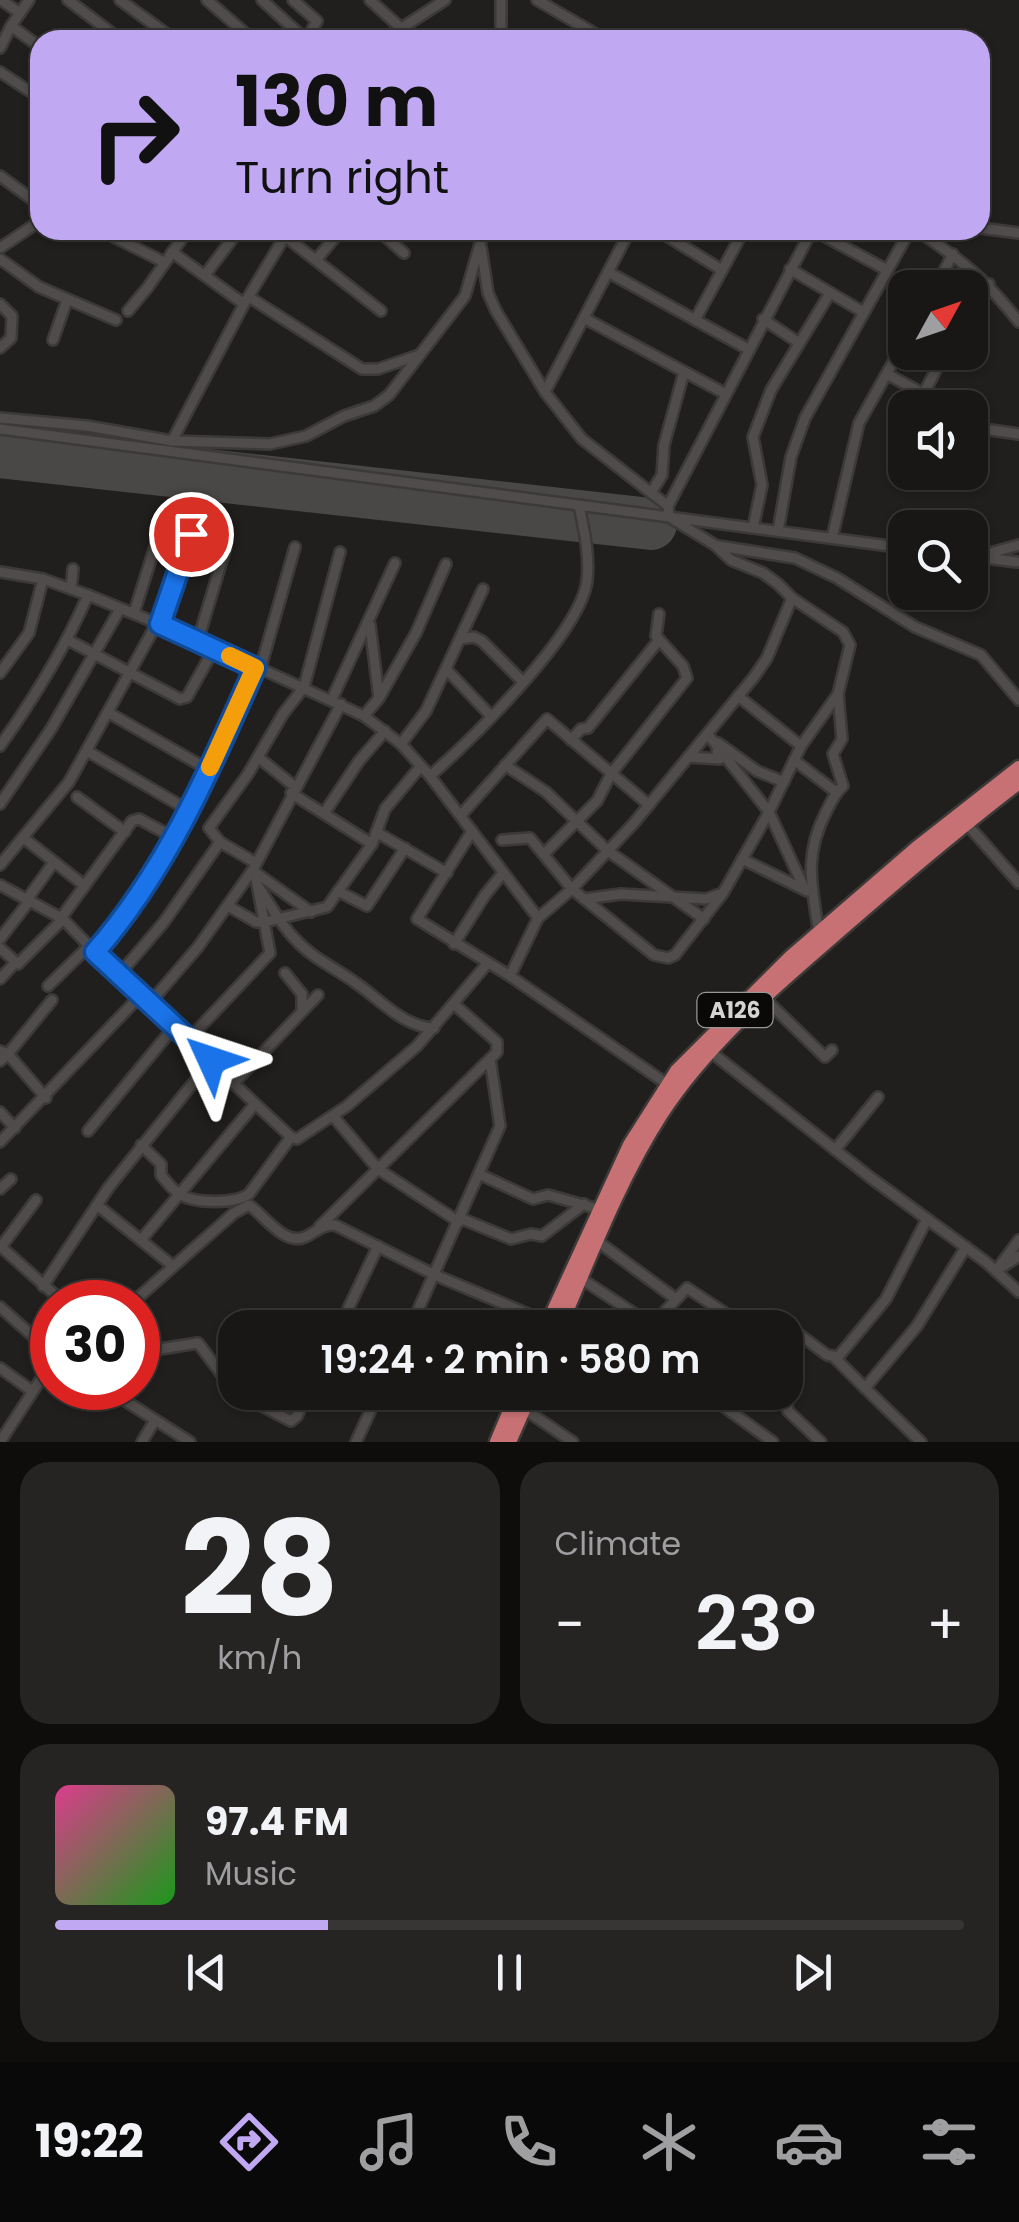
<!DOCTYPE html>
<meta charset="utf-8">
<style>
:root{--surface:#191716;--page:#262423;--text:#f1f3f6;--muted:#9f9fa1;--line:#373635;--accent:#c1a8f3}
body{margin:0;font-family:Poppins,sans-serif;background:var(--page);color:var(--text);height:100vh;display:flex;flex-direction:column;font-size:38px;white-space:nowrap}
*{box-sizing:border-box;margin:0}
p{font-size:32px;color:var(--muted)}
.icon{flex:none;width:55px;height:55px;fill:none;stroke:currentColor;stroke-width:2;stroke-linecap:round;stroke-linejoin:round}
.map{position:relative;height:1442px;overflow:hidden}
.sheet{display:flex;flex-direction:column;gap:20px;padding:20px;background:#0e0d0c;flex:1}
.sheet>*{flex:none}
.banner{position:absolute;left:30px;top:30px;width:960px;height:210px;border-radius:30px;box-shadow:0 2px 8px #0004,0 0 0 2px var(--line);background:#c1a8f3;color:#111;overflow:hidden}
.needle{width:65px;rotate:50deg}
.controls{position:absolute;left:888px;top:270px;display:grid;gap:20px}
.controls a{display:grid;place-items:center;width:100px;height:100px;border-radius:20px;background:var(--surface);box-shadow:0 2px 8px #0004,0 0 0 2px var(--line);font-size:50px}
.speed{position:absolute;left:30px;top:1280px;display:flex;gap:20px;font-size:50px;font-weight:700;text-align:center}
.speed>*{display:grid;place-content:center;width:130px;height:130px;border-radius:50%;background:var(--surface);box-shadow:0 2px 8px #0004,0 0 0 2px var(--line);line-height:1}
.speed .limit{border:15px solid #d22;background:#fff;color:#111}
.pin{position:absolute;display:grid;place-items:center;width:85px;height:85px;color:#fff;margin:-42px;border:5px solid #fff;border-radius:50%;box-shadow:0 2px 10px #0007}
.me{position:absolute;width:110px;margin:-55px;rotate:312deg;stroke-linejoin:round;filter:drop-shadow(0 0 8px #0008)}
.turn{display:flex;align-items:center;gap:35px;height:210px;padding:0 40px;font-size:45px}
.turn .icon{width:130px;height:130px;stroke-width:2.5}
.turn b{display:block;font-size:70px;line-height:85px}
.big{font-size:75px;font-weight:600;line-height:1.1}
.sheet .widget{flex:1;display:flex;flex-direction:column;justify-content:center;gap:15px;min-width:0;padding:0 35px;border-radius:30px;background:var(--page)}
.sheet .dial{align-items:center;gap:0}
.dial b{font-size:130px;line-height:1}
.song{display:flex;align-items:center;gap:30px}
.cover{width:120px;height:120px;border-radius:15px;background:linear-gradient(135deg,hsl(330 70% 55%),hsl(120 70% 35%))}
.played{height:10px;border-radius:5px;background:linear-gradient(90deg,var(--accent) 30%,var(--line) 30%)}
.keys{display:flex;justify-content:space-around;direction:ltr}
.heat{display:flex;justify-content:space-between;align-items:center;font-size:55px;direction:ltr}
.sheet .tiles{flex:1;display:grid;gap:20px;grid-template-columns:1fr 1fr}
.widget:last-child{grid-column:span 2}
.trip{position:absolute;left:218px;top:1310px;width:585px;height:100px;border-radius:30px;background:var(--surface);box-shadow:0 2px 8px #0004,0 0 0 2px var(--line);font-weight:600;line-height:100px;text-align:center}
.tabs{display:flex;height:160px;justify-content:space-around;align-items:center;background:#0a0909;color:var(--muted)}
.tabs .icon{width:70px;height:70px}
.tabs .current{color:var(--accent)}
.tabs b{font-size:45px;color:var(--text)}
.map>svg:first-child{display:block}
</style>
<div class="map">
<svg width="1019" height="1442" viewBox="0 0 1019 1442">
<rect width="100%" height="100%" fill="#211f1d"/>
<g fill="none" stroke-linecap="round" stroke-linejoin="round">
<path stroke="#4a4846" stroke-width="52" d="M0,452L651,524"/>
<g stroke="#3c3a38" stroke-width="14">
<g id="minor">
<path d="M1,0L20,13"/>
<path d="M68,0L121,40"/>
<path d="M120,0L175,40"/>
<path d="M207,0L253,40"/>
<path d="M262,0L306,40"/>
<path d="M293,0L317,21L306,40"/>
<path d="M370,0L414,40"/>
<path d="M501,0V40"/>
<path d="M537,0L606,40"/>
<path d="M11,26L40,47"/>
<path d="M362,36L366,40"/>
<path d="M383,40L445,0"/>
<path d="M0,48L11,26L29,0"/>
<path d="M0,72L40,98"/>
<path d="M0,176L40,205"/>
<path d="M980,228L1019,233"/>
<path d="M100,230L164,262"/>
<path d="M277,230L381,311"/>
<path d="M378,230L404,253"/>
<path d="M657,230L722,270"/>
<path d="M813,230L887,270"/>
<path d="M916,230C962,260 985,279 1019,322"/>
<path d="M481,247L488,293L496,311L545,392L582,439L668,506L669,517L715,545L731,560L763,573L778,584L792,598L843,632L850,645L838,694L842,739L833,754L843,786C835,793 831,802 826,812C803,857 812,886 819,934"/>
<path d="M0,248L40,221"/>
<path d="M172,252L244,304"/>
<path d="M0,259L39,287L116,320"/>
<path d="M316,260L341,230"/>
<path d="M790,269L863,312"/>
<path d="M608,272L748,349"/>
<path d="M205,275L239,230"/>
<path d="M935,288L953,254"/>
<path d="M249,297L362,369H378L419,355"/>
<path d="M0,304L12,316L11,338L0,348"/>
<path d="M128,311L148,287L188,230"/>
<path d="M970,314L989,284"/>
<path d="M584,318L724,393"/>
<path d="M763,319L799,343"/>
<path d="M695,320L744,230"/>
<path d="M53,340L67,300"/>
<path d="M887,374L949,408"/>
<path d="M545,392L630,230"/>
<path d="M924,393L945,352"/>
<path d="M0,418L87,426L172,441L270,444L306,436L344,416L374,406L389,395L465,296L484,230"/>
<path d="M970,420L984,429L1019,434"/>
<path d="M0,429L905,548"/>
<path d="M172,441L244,304L285,236"/>
<path d="M651,493L662,475L664,445L684,372"/>
<path d="M668,506L812,230"/>
<path d="M753,528L762,485L753,437L771,390L830,293"/>
<path d="M778,531L791,457L805,418L910,230"/>
<path d="M832,538L859,423L905,341"/>
<path d="M718,546L795,558L837,578L915,627L981,655L1019,700"/>
<path d="M983,555L1019,545"/>
<path d="M970,556L1017,562"/>
<path d="M0,572L43,579L88,595L198,640L364,716L401,744L430,776L538,918"/>
<path d="M71,589L73,569"/>
<path d="M134,613L163,521"/>
<path d="M160,624L191,535"/>
<path d="M460,639L474,637L482,641L523,682"/>
<path d="M68,640L180,699L187,697L214,649"/>
<path d="M198,640L226,547"/>
<path d="M446,669L491,716"/>
<path d="M260,670L295,547"/>
<path d="M0,673L29,633L43,579"/>
<path d="M738,696L801,746"/>
<path d="M379,698L416,633L446,564"/>
<path d="M332,699L395,563"/>
<path d="M109,713L209,770"/>
<path d="M364,716L379,698L370,625"/>
<path d="M709,736L769,812L805,890"/>
<path d="M571,740L581,729L588,728L659,640"/>
<path d="M718,743L757,771L784,782"/>
<path d="M401,744L426,711L483,589"/>
<path d="M0,746C35,697 64,650 88,595"/>
<path d="M87,751L188,810"/>
<path d="M258,757L295,787"/>
<path d="M688,757L720,759L717,752"/>
<path d="M794,760L836,792"/>
<path d="M505,765L546,792L608,851L704,919"/>
<path d="M430,776C471,740 580,634 587,581C590,555 584,530 579,505"/>
<path d="M291,793L372,844"/>
<path d="M77,797L125,832"/>
<path d="M0,804L51,729L120,609"/>
<path d="M325,812L359,761L385,731"/>
<path d="M461,815L547,719L649,805"/>
<path d="M966,823L1019,883"/>
<path d="M472,831L417,919L510,976L667,1084"/>
<path d="M376,832L447,873"/>
<path d="M25,839L85,886"/>
<path d="M502,840L530,838L572,889L654,955L668,958L675,955L723,893L769,812L801,746L838,694"/>
<path d="M544,854L597,801L611,774L687,678L683,666L656,636L659,614"/>
<path d="M742,859L807,891"/>
<path d="M256,863L220,842L209,828L248,774L283,714L304,687L340,552"/>
<path d="M0,865L69,782L157,623"/>
<path d="M256,873L311,912"/>
<path d="M0,885L63,919L118,976L291,1137L297,1139L347,1106L417,1046L487,964"/>
<path d="M258,886C270,904 280,924 295,939C311,957 333,967 353,981C378,997 402,1027 434,1028"/>
<path d="M338,891L367,906L405,848"/>
<path d="M28,898L54,862"/>
<path d="M584,899L621,894L706,899L720,894"/>
<path d="M228,906L256,922H265L327,907L372,844L385,809L420,767"/>
<path d="M61,918L132,821L139,819L173,837"/>
<path d="M0,939L30,900"/>
<path d="M454,944L485,895L503,873"/>
<path d="M0,948L18,964L63,919"/>
<path d="M95,952C166,869 211,767 255,668"/>
<path d="M285,973L302,994V1010"/>
<path d="M118,976L164,922L220,842"/>
<path d="M510,976L538,918L572,889L634,823L754,677L767,658L792,598"/>
<path d="M0,979L15,963"/>
<path d="M48,986L89,946"/>
<path d="M764,998L825,1057L832,1050"/>
<path d="M149,1004L198,947L254,868L341,704"/>
<path d="M188,1040L270,953L254,868"/>
<path d="M0,1051L8,1054L0,1061"/>
<path d="M711,1052L871,1178L986,1262L1019,1292"/>
<path d="M234,1083L318,995"/>
<path d="M46,1098L8,1054L52,1000"/>
<path d="M0,1112L15,1128"/>
<path d="M333,1116L378,1169L459,1222"/>
<path d="M88,1131L174,1027"/>
<path d="M0,1142L140,996"/>
<path d="M141,1145L161,1164V1175C166,1181 172,1189 178,1193C192,1204 235,1204 249,1194L291,1137"/>
<path d="M835,1150L878,1097"/>
<path d="M479,1174L533,1199L548,1195L598,1209"/>
<path d="M0,1189L11,1179"/>
<path d="M97,1205L173,1266"/>
<path d="M460,1218L511,1239L531,1234L542,1236L584,1204"/>
<path d="M319,1227L497,1052V1042L454,1004"/>
<path d="M141,1240L255,1104"/>
<path d="M597,1241L676,1299"/>
<path d="M0,1246L63,1302"/>
<path d="M1,1247L36,1200"/>
<path d="M1002,1267L1019,1256"/>
<path d="M996,1271L1019,1240"/>
<path d="M580,1278L652,1325L687,1288L748,1328"/>
<path d="M43,1286L109,1187L211,1061"/>
<path d="M133,1302L234,1213L249,1205C264,1215 284,1246 305,1237C317,1232 320,1225 335,1225L435,1275L552,1324"/>
<path d="M0,1307L52,1353"/>
<path d="M339,1328L378,1246"/>
<path d="M410,1328L500,1126L490,1059"/>
<path d="M783,1328L788,1326L827,1355L838,1357L886,1299L927,1219"/>
<path d="M138,1334L160,1349L198,1343L235,1392"/>
<path d="M835,1358L865,1388L917,1326L966,1247"/>
<path d="M0,1368L32,1391"/>
<path d="M785,1387L788,1411L821,1442"/>
<path d="M105,1388L190,1442"/>
<path d="M865,1388L921,1442"/>
<path d="M235,1392L291,1421L297,1416L308,1392"/>
<path d="M726,1392L721,1402L723,1406L773,1442"/>
<path d="M524,1409L573,1442"/>
<path d="M0,1442L52,1362"/>
<path d="M142,1442L155,1420"/>
<path d="M356,1442L379,1392"/>
</g>
</g>
<g stroke="#3c3a38" stroke-width="19">
<g id="highway">
<path d="M546,1328L630,1145L677,1071L791,957L917,848L1019,768"/>
<path d="M559,1328C590,1256 619,1179 661,1114C704,1048 766,994 825,943C888,888 952,833 1019,782"/>
<path d="M497,1442L518,1392"/>
<path d="M509,1442L531,1392"/>
</g>
</g>
<use href="#minor" stroke="#4f4c4b" stroke-width="9"/>
<use href="#highway" stroke="#c87174" stroke-width="14"/>
</g>
<g fill="none" stroke-linecap="round" stroke-linejoin="round">
<g stroke="#114b97" stroke-width="25">
<path id="route" d="M191,534L160,624L255,668C211,767 167,870 95,952L211,1060"/>
</g>
<use href="#route" stroke="#1a73e8" stroke-width="18"/>
<path stroke="#f59e0b" stroke-width="18" d="M210,767L255,668L230,656"/>
</g>
<g text-anchor="middle" stroke-width="10" stroke-linejoin="round" paint-order="stroke">
<rect fill="#0a0908" stroke="#999796" stroke-width="2.5" x="697.5" y="993" width="75" height="34" rx="8"/>
<g font-size="22" font-weight="bold" fill="#d6d4d3">
<text x="735" y="1018">A126</text>
</g>
</g>
</svg>
<div class="controls">
<a><svg class="needle" viewBox="-14 -14 28 28"><path d="M0-13l5 13h-10z" fill="#e53935"/><path d="M0 13l5-13h-10z" fill="#9f9fa1"/></svg></a>
<a><svg class="icon" aria-label="sound" viewBox="0 0 24 24"><path d="M4 9h4l5-4v14l-5-4H4zM17 9q2 3 0 6"/></svg></a>
<a><svg class="icon" aria-label="search" viewBox="0 0 24 24"><circle cx="10" cy="10" r="6"/><path d="M15 15l6 6"/></svg></a>
</div>
<div class="speed"><div class="limit">30</div></div>
<div class="pin" style="left:191px;top:534px;background:#d93025"><svg class="icon" aria-label="arrive" viewBox="0 0 24 24"><path d="M6 21V4h12l-3 4 3 4H6"/></svg></div>
<svg class="me" style="left:211px;top:1060px" viewBox="-20 -20 40 40"><path d="M0-17L14 15 0 8-14 15z" fill="#1a73e8" stroke="#fff" stroke-width="4"/></svg>
<div class="trip">19:24 · 2 min · 580 m</div>
<div class="banner">
<div class="turn"><svg class="icon" aria-label="right" viewBox="0 0 24 24"><path d="M7 20v-9h11M14 6l5 5-5 5"/></svg><div><b>130 m</b>Turn right</div></div>
</div>
</div>
<section class="sheet">
<div class="tiles">
<div class="widget dial"><b>28</b><p>km/h</p></div>
<div class="widget"><p>Climate</p>
<div class="heat"><a>−</a><b class="big">23°</b><a>+</a></div>
</div>
<div class="widget">
<div class="song"><i class="cover"></i><div><b>97.4 FM</b><p>Music</p></div></div>
<div class="played"></div>
<div class="keys"><svg class="icon" aria-label="previous" viewBox="0 0 24 24"><path d="M18 5L8 12l10 7zM5 5v14"/></svg><svg class="icon" aria-label="pause" viewBox="0 0 24 24"><path d="M8 5v14M16 5v14"/></svg><svg class="icon" aria-label="next" viewBox="0 0 24 24"><path d="M6 5l10 7-10 7zM19 5v14"/></svg></div>
</div>
</div>
</section>
<nav class="tabs">
<b>19:22</b>
<svg class="icon current" aria-label="directions" viewBox="0 0 24 24"><path d="M12 3l9 9-9 9-9-9zM9 14v-3h6M13 9l2 2-2 2"/></svg>
<svg class="icon" aria-label="music" viewBox="0 0 24 24"><path d="M9 18V5l10-2v13"/><circle cx="6" cy="18" r="3"/><circle cx="16" cy="16" r="3"/></svg>
<svg class="icon" aria-label="phone" viewBox="0 0 24 24"><path d="M5 4h4l2 5-3 2q2 4 5 5l2-3 5 2v4C11 20 4 13 5 4z"/></svg>
<svg class="icon" aria-label="climate" viewBox="0 0 24 24"><path d="M12 3v18M4 7l16 10M4 17L20 7"/></svg>
<svg class="icon" aria-label="car" viewBox="0 0 24 24"><path d="M5 17H2v-5l4-1 3-4h7l3 4 3 1v5h-3M9 17h6M6 11h13"/><circle cx="7" cy="17" r="2"/><circle cx="17" cy="17" r="2"/></svg>
<svg class="icon" aria-label="filters" viewBox="0 0 24 24"><path d="M4 7h16M4 17h16"/><circle cx="9" cy="7" r="2"/><circle cx="15" cy="17" r="2"/></svg>
</nav>
